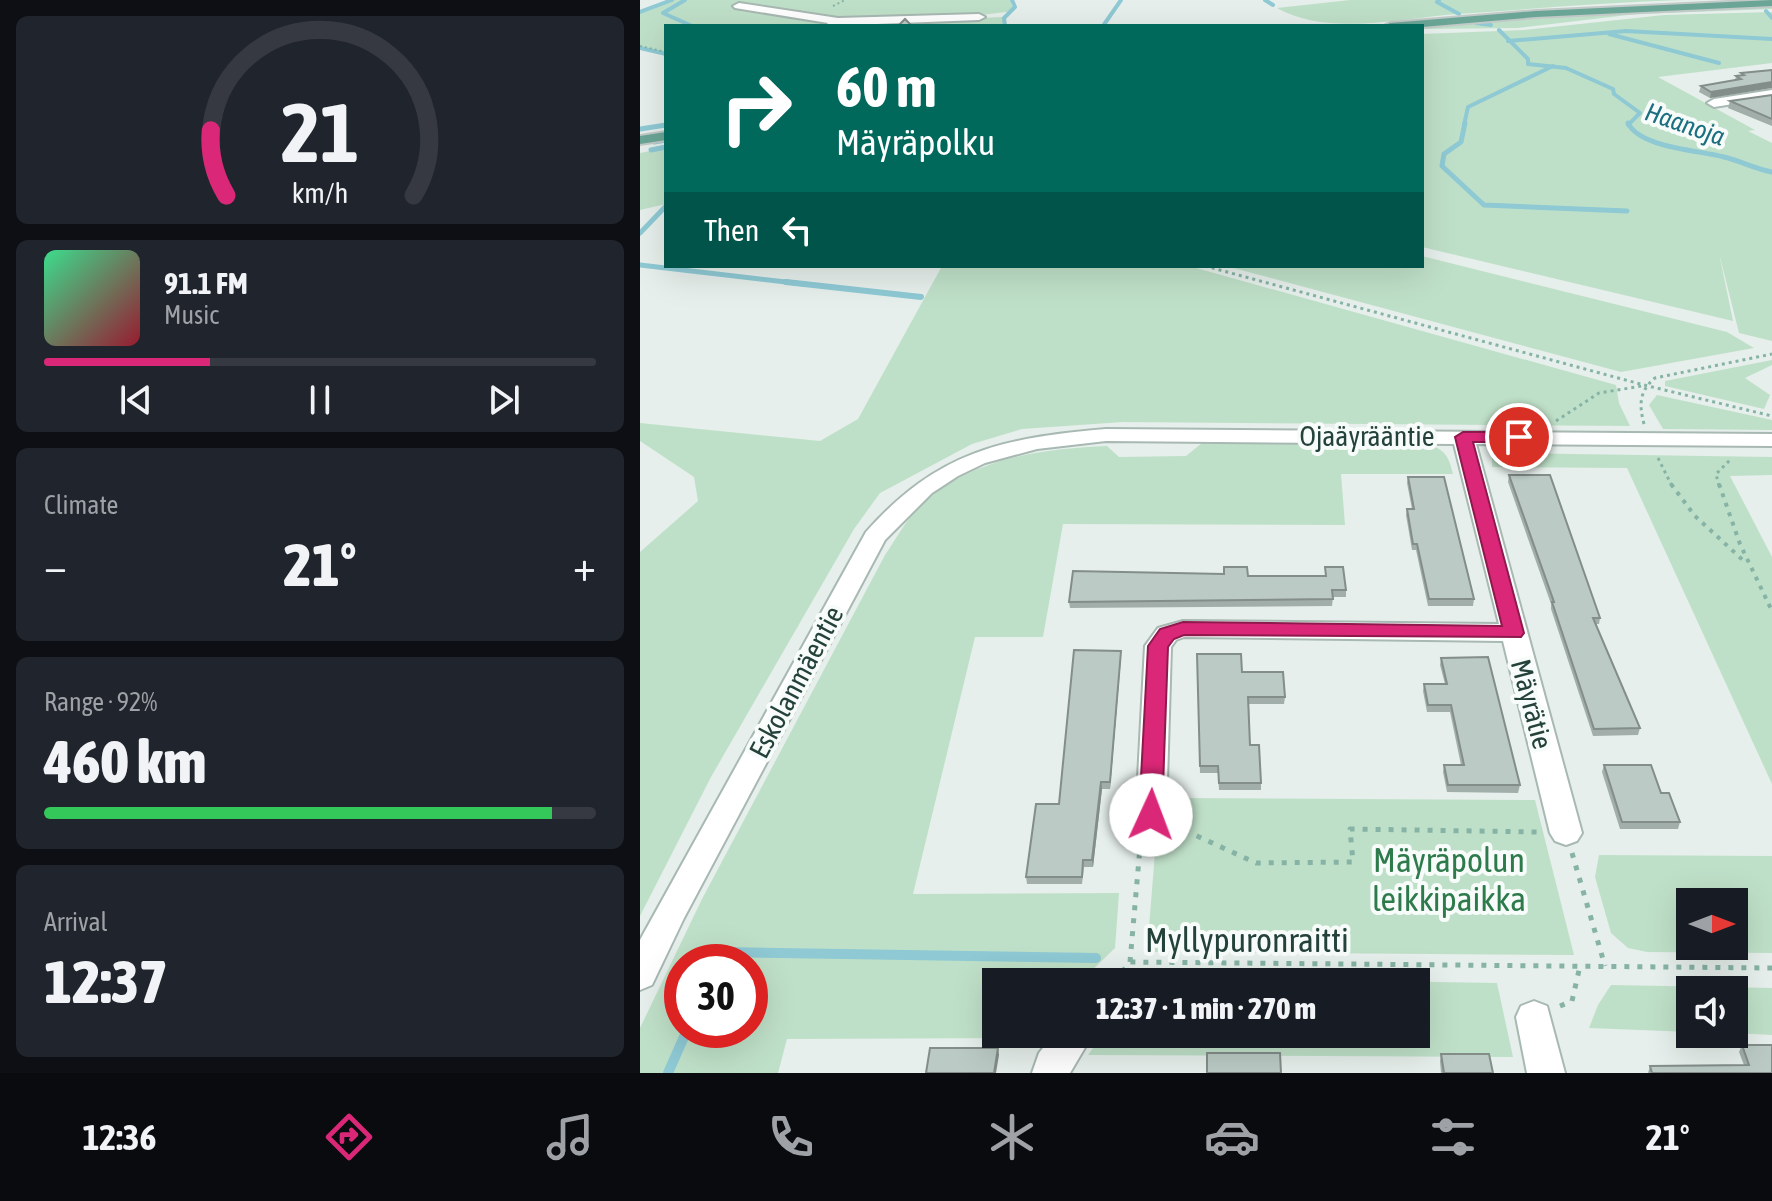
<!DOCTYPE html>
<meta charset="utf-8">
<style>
:root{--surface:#171b24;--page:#20242c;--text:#f1f3f6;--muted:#9ea1a6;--line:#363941;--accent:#db2777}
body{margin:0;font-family:"Asap Condensed",sans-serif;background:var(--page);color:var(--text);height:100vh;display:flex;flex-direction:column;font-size:30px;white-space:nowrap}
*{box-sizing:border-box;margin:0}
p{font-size:26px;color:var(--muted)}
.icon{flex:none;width:44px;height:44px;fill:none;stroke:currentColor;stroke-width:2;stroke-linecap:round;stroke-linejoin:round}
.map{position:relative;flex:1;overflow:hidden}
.details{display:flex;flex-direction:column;gap:16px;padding:16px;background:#0d0f14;width:640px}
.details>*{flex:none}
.hud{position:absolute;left:24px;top:24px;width:760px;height:244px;border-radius:0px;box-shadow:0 8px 32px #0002;background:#00695c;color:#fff;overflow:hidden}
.needle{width:52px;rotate:90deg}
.buttons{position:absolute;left:1036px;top:888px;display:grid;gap:16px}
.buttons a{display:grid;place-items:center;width:72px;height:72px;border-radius:0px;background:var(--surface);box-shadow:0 8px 32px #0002;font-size:40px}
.speed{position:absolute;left:24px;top:944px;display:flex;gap:16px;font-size:40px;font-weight:700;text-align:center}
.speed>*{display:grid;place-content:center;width:104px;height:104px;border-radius:50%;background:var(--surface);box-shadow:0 8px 32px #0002;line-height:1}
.speed .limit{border:12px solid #d22;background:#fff;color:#111}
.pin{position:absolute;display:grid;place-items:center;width:68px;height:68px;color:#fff;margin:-34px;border:4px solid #fff;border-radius:50%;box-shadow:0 2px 8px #0007}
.me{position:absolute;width:88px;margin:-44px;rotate:2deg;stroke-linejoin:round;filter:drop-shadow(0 0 6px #0008)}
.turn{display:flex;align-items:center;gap:28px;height:168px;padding:0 40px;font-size:36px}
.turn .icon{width:104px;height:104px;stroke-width:2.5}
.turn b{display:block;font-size:56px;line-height:68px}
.then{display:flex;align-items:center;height:76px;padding:0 40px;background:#0003;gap:16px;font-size:30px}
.big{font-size:60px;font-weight:800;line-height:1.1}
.details .tile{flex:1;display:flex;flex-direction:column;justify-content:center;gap:12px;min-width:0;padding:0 28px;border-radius:12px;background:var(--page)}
.details .dial{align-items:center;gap:0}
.dial svg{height:208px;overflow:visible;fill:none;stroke:var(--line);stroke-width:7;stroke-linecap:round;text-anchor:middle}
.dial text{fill:var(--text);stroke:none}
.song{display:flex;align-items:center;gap:24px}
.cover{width:96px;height:96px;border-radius:12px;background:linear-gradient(135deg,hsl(150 70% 55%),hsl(350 70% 35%))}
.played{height:8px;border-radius:4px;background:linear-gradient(90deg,var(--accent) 30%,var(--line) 30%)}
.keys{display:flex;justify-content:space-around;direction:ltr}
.heat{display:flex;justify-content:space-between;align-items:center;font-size:44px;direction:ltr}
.charge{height:12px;border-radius:6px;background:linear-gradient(90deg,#34c759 92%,var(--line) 0)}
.trip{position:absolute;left:342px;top:968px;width:448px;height:80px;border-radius:0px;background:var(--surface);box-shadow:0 8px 32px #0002;font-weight:800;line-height:80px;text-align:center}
.tab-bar{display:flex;height:128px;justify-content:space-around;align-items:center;background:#090b0e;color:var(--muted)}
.tab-bar .icon{width:56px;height:56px}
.tab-bar .selected{color:var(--accent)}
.tab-bar b{font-size:36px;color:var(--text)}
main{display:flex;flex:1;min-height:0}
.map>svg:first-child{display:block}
</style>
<main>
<section class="details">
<div class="tile dial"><svg viewBox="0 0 100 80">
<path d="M14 69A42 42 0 1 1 86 69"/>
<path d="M14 69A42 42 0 0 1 8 44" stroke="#db2777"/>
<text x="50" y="56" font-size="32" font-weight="700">21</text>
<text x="50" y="72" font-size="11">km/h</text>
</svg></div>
<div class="tile">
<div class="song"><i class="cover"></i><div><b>91.1 FM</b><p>Music</p></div></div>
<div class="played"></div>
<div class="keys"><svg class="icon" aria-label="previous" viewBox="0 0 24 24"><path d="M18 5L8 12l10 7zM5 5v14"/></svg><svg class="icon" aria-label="pause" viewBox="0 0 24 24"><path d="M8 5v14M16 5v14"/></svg><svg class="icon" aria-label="next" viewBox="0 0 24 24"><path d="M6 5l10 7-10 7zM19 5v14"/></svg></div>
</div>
<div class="tile"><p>Climate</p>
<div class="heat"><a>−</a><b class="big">21°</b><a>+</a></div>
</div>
<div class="tile"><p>Range · 92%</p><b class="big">460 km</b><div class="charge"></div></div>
<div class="tile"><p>Arrival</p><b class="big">12:37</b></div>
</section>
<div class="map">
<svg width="1132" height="1073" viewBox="0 0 1132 1073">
<rect width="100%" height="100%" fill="#e6efeb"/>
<g fill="#bfe0c8" fill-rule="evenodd">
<path d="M33,0H370L374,11L325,17L202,20L94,6L187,24L26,26V54L0,48V12Z"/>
<path d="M710,0H1044C969,2 893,9 818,14C761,18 689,37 637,8Z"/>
<path d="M1097,6H1132V9L996,14L878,28L782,29V26L864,18Z"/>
<path d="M1132,12V63L1018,77L1115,130L1108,131L1132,143V341L1099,333L1079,253L1093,321L782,247V34L884,30L1024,15Z"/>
<path d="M363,17L364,26H195L196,24Z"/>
<path d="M26,148V204L0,210V153Z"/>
<path d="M782,256L1087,332L1114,348L981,372L586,266H782Z"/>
<path d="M302,266H549L976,385L979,403L990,426L483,422L382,429L332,444L240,493L214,529L71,777L0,916V552L58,501L54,477L0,441V423L180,441L218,419Z"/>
<path d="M1132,360V365L1105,378L1130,395L1124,409L1025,386V381Z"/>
<path d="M1017,395L1132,420V430L1023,429L1009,405Z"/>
<path d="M562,443L787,444C805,449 809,457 813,474H701L705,525L423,524L403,637H335L273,894L479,893L475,948L440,982H356V1034H385L381,1038L147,1039L138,1073H0V1028L62,899L245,555C254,542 262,527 273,514C322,459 398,449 467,446L479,457L546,456ZM42,962H110V1030H42Z"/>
<path d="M862,453L1132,457V475L1090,476L1132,557V784L987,468L852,467V459Z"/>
<path d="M540,798L895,800L934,955L507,952L516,840L540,812Z"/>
<path d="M959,855L1132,856V953L1007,952L988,948L971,933L955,877ZM1050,902H1094V946H1050Z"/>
<path d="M503,977L857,983L873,1057L448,1055L463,1034H776V982H500Z"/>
<path d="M971,985L1132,988V1035L1094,1033V990H1050V1032L949,1028L958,1005Z"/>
</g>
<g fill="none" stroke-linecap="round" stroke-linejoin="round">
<g stroke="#8ec9d4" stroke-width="4">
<path d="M45,0L23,13L52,26"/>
<path d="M625,0L633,5"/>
<path d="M799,0L797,2L819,14"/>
<path d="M1126,11L1132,18"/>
<path d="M0,12L32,0"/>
<path d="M836,23L851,25"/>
<path d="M365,26L364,18L375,7L372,0"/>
<path d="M463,26L481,0"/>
<path d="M859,30L888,59V64L926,68L973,89L974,94L1000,113L988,125"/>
<path d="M969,34L1079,63"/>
<path d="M868,41L986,31L1132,39"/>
<path d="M0,48L26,54"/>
<path d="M824,125L828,107L913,66"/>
</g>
<g stroke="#8ec9d4" stroke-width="5">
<path d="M825,123L821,142L804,154L802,166L844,205L987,211"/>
<path d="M988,123C1000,148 1059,150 1084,157C1101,161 1115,169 1132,172"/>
<path d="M0,129L26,125"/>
<path d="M14,142L26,140"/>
<path d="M11,150L26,147"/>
<path d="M0,233L26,206"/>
<path d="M0,265L163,284"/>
</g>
<path stroke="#8ec9d4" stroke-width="6" d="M146,282L281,297"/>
<g stroke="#8ec9d4" stroke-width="10">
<path d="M78,962L82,952L456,958"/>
<path d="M28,1073L47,1030"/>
</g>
<g stroke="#a8b8b2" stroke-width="4">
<g id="minor">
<path d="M99,3L198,18L339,14L345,17L339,20L185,26L188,23L95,8L93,6Z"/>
<path d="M1132,90V98L1074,107L1067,103L1074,99Z"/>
<path d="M466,429L1132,434V446L836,444L942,833L937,841L926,845L915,841L910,833L863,641L544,637L536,640L531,647L526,815L522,823L511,827L500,823L496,815L505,646L518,628L543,621L859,624L814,444L466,441L397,449L345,463L318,476L292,493L245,540L44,918L12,985L0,990V940L226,532C298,451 362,438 466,429Z"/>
<path d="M894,1001L907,1006L925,1073H887L876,1017L881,1006Z"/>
<path d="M414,1034H453L430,1073H392L399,1053Z"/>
</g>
</g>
<g stroke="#c2cac8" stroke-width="4">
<g id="major">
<path d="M1132,0V6L896,17L782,27L744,26L750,23L896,11Z"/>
<path d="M26,132V140L0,144V136Z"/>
</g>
</g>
<g stroke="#86b3a5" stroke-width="2" stroke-dasharray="2 3" stroke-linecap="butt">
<path d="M193,6L205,0"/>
<path d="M0,46L26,52"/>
</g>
<g stroke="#86b3a5" stroke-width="3" stroke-dasharray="3 4" stroke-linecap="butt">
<path d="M565,266L1004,385L1132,416"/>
<path d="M916,421L959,393L1002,386"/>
<path d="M1004,424C999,405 999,391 1015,378L1132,354"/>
<path d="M1018,458L1032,486"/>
<path d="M1079,486L1076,474L1091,459"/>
</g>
<g stroke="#86b3a5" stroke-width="4" stroke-dasharray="4 6" stroke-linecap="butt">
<path d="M1031,484L1055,516L1106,563"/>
<path d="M1079,484L1100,544L1132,611"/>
</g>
<g stroke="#86b3a5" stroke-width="5" stroke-dasharray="5 8" stroke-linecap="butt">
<path d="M533,825L616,863L713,862L710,829L899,832"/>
<path d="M932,853L965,966"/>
<path d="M490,962L501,836"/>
<path d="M474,982L490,962L1132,968"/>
<path d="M920,1006L932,1001L940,966"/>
</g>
<use href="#minor" fill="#fff" fill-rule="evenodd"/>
<use href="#major" fill="#6aa596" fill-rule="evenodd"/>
</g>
<g fill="#a1aea9">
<path d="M1132,70L1070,98L1059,92L1061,86L1095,80L1096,76L1101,75V73Z"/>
<path d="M1132,95V126L1088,108L1090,101Z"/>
<path d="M869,475L960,618L959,624H956L1000,728L998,735L953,736L911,609V604L868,482Z"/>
<path d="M768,477L834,599L833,606H788L776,550H772L766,515L767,509H772L767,483Z"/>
<path d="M685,567L706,590V597H693L692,606L430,608L429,602L584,574L608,576H685Z"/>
<path d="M481,651L470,789H462L453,867H444L442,884H387L386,877L419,804Z"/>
<path d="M557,654L602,672L645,697L644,704H609L610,745L621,783V790H579L578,773H560Z"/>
<path d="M801,658L880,785L878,793L807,792L803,772L804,765H821L810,712H787L783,691L784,684H805L800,665Z"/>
<path d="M964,765L1021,793L1040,822L1038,829H980L962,772Z"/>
<path d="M1102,1045L1132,1073H1008L1010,1066L1104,1065L1099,1052Z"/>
<path d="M801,1054L853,1073H801L800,1061Z"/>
</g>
<g fill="#838d89">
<path d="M1132,82V88L1070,98L1071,92Z"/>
<path d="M481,651V658L470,789V782Z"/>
<path d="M461,782L462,789L453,867L452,860Z"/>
<path d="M358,1048L359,1055L356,1073H354Z"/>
</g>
<g fill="#bbcac4" stroke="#838d89" stroke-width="2">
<path d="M265,19L272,26H258Z"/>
<path d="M1132,70V82L1071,92L1061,86L1101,79L1096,76L1104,75L1101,73Z"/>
<path d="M1132,95V119L1090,101Z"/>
<path d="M869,475H910L960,618H953L1000,728L954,729L912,602H914Z"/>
<path d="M768,477H804L834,599H789L777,544H773L767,509H774Z"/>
<path d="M584,567H607L608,576H686L685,567H703L706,590H692L693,599L429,602L433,571L584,574Z"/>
<path d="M434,650L481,651L470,782H461L452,860H443L442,877H386L396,804H419Z"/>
<path d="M557,654H601L602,672H643L645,697H608L610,745H619L621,783H579L578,766H560Z"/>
<path d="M848,657L880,785H808L804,765H824L811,705H788L784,684H807L801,658Z"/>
<path d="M964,765H1011L1021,793H1029L1040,822H982Z"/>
<path d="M1102,1045H1132V1073H1012L1010,1066L1109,1065Z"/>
<path d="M290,1048H358L354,1073H286Z"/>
<path d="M567,1053H640L641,1073H567Z"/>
<path d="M801,1054H849L853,1073H804Z"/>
</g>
<path fill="#db2777" stroke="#8e194d" stroke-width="2" d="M823,432H879L887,437L879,442H833L884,633L881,637L544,635L534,639L528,647L522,815L519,821L511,824L503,821L499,815L508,646L520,629L543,622L862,626L815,437Z"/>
<g text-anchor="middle" stroke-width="8" stroke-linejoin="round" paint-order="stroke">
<g font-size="26" font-style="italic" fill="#1c6f80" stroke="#f7fbf9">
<text transform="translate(1045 124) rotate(19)" y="9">Haanoja</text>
</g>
<g font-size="28" fill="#24423a" stroke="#f7fbf9">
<text x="727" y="446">Ojaäyrääntie</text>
<text transform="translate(156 682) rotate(-62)" y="10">Eskolanmäentie</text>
<text transform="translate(892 704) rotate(75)" y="10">Mäyrätie</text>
</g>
<g font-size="34" fill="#2d7a4b" stroke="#f7fbf9">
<text x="809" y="872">Mäyräpolun<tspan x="809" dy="39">leikkipaikka</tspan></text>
</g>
<g font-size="34" fill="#24423a" stroke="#f7fbf9">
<text x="607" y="952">Myllypuronraitti</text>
</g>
</g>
</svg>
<div class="buttons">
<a><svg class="needle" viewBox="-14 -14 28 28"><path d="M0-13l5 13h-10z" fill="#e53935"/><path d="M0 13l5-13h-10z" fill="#9ea1a6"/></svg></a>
<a><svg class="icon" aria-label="sound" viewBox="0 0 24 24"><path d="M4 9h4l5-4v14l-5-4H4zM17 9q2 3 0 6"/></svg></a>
</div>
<div class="speed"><div class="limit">30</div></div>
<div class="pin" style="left:879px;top:437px;background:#d93025"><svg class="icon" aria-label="arrive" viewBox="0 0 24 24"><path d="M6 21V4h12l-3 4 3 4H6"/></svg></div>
<svg class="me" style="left:511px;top:815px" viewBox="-20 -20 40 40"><circle r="19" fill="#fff"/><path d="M0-13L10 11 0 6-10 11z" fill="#db2777"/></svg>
<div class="trip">12:37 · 1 min · 270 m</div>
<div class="hud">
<div class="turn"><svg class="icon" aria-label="right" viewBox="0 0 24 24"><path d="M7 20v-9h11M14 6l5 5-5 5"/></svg><div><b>60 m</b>Mäyräpolku</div></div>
<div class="then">Then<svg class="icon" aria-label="left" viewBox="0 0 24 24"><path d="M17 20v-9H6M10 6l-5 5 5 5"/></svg></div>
</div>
</div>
</main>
<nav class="tab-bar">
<b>12:36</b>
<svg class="icon selected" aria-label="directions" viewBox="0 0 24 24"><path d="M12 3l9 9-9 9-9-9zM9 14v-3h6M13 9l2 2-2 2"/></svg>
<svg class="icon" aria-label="music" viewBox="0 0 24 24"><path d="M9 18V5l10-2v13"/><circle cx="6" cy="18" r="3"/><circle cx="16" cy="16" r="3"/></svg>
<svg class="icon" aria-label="phone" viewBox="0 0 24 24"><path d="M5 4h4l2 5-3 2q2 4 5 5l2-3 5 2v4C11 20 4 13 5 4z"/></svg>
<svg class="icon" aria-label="climate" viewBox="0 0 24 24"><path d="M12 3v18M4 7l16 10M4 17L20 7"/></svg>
<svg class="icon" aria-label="car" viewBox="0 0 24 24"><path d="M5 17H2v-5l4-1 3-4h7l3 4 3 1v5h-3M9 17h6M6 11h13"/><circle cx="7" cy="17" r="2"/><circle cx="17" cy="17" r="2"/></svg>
<svg class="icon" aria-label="filters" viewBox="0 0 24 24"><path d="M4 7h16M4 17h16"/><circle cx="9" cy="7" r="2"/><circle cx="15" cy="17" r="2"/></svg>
<b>21°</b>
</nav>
